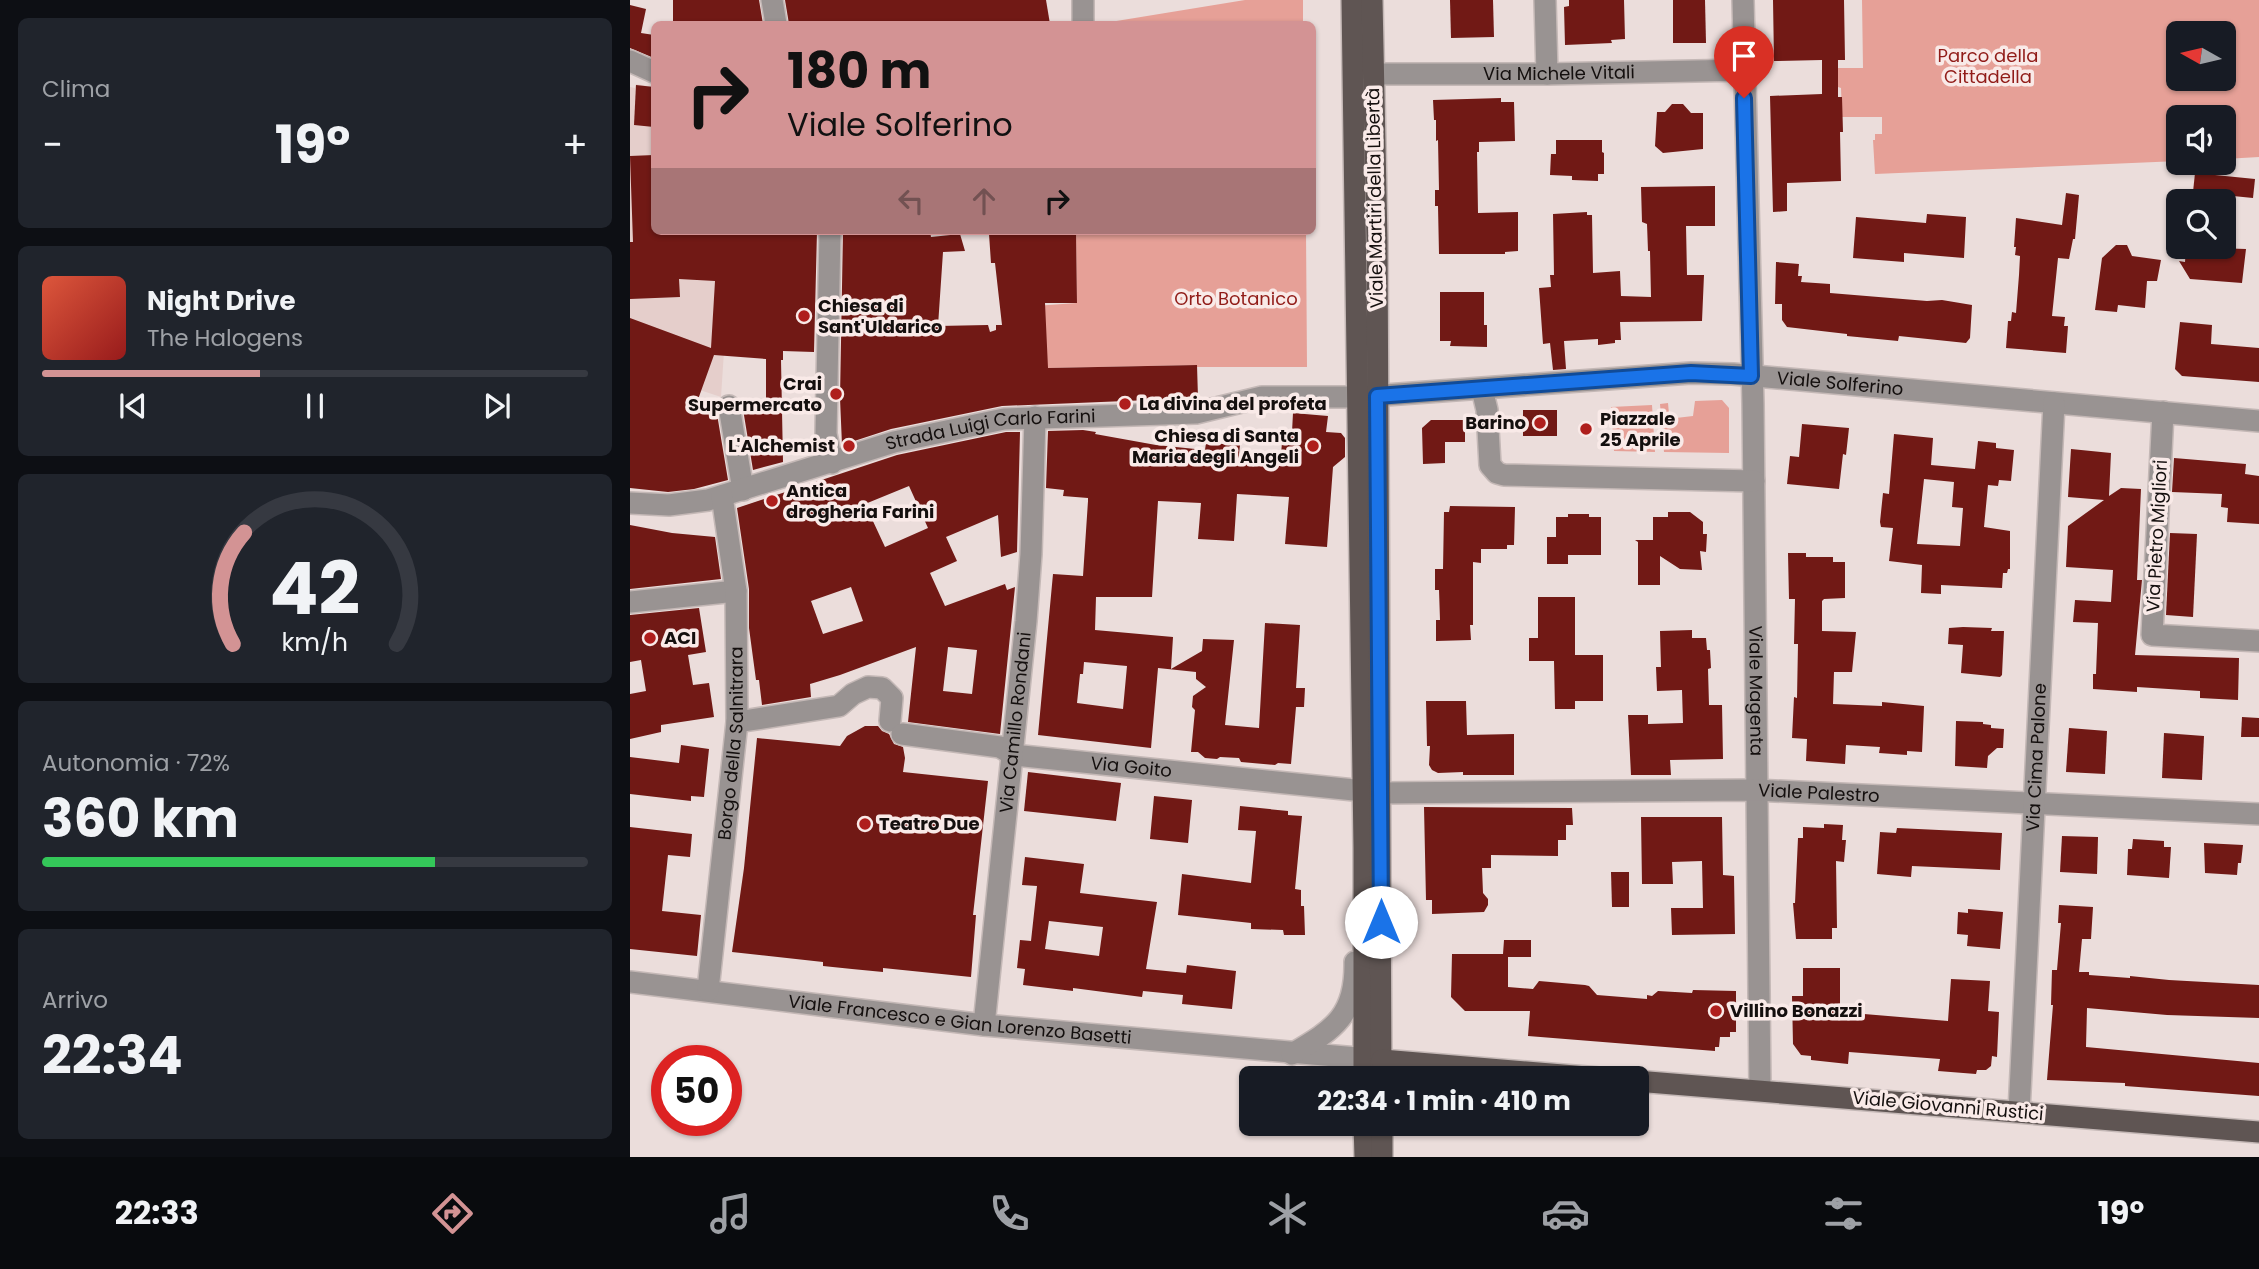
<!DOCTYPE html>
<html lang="it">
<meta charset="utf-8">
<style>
:root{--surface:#171b24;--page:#20242c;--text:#f1f3f6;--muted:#9ea1a6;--line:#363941;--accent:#d39394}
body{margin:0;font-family:Poppins,sans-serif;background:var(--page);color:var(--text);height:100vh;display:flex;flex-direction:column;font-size:26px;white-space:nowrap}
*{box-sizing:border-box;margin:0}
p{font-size:23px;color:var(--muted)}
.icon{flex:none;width:38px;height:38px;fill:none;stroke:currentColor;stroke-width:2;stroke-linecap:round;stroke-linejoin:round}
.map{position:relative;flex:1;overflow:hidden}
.side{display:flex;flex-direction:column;gap:18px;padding:18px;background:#0d0f14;width:630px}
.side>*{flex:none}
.guide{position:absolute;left:21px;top:21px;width:665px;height:214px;border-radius:10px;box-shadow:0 2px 5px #0004;background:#d39394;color:#111;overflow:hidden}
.needle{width:46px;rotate:278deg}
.buttons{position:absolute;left:1536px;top:21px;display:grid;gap:14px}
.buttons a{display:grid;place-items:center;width:70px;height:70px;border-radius:10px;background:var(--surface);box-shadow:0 2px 5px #0004;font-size:35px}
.speed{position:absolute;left:21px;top:1045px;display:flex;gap:14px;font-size:35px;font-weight:700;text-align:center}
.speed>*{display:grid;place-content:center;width:91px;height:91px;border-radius:50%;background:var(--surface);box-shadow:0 2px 5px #0004;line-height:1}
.speed .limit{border:10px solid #d22;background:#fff;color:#111}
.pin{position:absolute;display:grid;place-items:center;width:60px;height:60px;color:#fff;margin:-72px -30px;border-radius:50% 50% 50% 0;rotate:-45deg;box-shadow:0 0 7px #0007}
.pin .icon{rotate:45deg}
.me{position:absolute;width:77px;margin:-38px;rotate:0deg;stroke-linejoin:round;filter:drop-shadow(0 0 5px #0008)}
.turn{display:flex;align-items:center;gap:24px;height:147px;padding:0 21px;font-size:32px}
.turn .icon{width:91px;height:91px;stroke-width:2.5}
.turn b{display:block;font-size:49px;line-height:60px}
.lanes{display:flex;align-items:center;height:66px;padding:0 21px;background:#0003;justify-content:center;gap:35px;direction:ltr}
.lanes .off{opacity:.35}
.big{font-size:52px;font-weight:700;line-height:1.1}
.side .card{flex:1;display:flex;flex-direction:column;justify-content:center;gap:10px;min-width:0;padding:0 24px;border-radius:10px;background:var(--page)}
.side .dial{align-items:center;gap:0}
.dial svg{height:182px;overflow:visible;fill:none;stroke:var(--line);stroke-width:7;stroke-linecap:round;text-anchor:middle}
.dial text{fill:var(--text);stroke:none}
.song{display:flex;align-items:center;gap:21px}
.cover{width:84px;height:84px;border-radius:10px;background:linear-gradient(135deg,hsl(10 70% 55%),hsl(0 70% 35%))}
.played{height:7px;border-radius:4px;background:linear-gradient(90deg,var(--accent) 40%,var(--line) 40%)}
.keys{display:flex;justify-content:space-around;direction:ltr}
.heat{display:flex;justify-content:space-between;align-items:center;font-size:38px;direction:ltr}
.charge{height:10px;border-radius:5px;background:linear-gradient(90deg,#34c759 72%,var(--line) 0)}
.trip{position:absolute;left:609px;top:1066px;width:410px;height:70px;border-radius:10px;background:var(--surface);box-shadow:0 2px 5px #0004;font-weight:700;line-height:70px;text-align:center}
.dock{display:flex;height:112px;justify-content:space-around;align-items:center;background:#090b0e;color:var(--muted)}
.dock .icon{width:49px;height:49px}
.dock .on{color:var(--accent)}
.dock b{font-size:32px;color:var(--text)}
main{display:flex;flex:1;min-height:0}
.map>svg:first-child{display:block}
</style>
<main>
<section class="side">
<div class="card"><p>Clima</p>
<div class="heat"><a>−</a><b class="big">19°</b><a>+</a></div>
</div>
<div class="card">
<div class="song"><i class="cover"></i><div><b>Night Drive</b><p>The Halogens</p></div></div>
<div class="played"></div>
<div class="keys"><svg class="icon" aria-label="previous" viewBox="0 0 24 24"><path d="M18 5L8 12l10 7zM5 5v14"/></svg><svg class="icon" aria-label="pause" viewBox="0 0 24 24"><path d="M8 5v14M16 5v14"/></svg><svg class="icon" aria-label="next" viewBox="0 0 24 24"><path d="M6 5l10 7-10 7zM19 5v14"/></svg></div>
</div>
<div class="card dial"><svg viewBox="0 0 100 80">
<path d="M14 69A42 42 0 1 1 86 69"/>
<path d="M14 69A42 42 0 0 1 19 20" stroke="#d39394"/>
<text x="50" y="56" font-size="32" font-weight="700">42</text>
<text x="50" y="72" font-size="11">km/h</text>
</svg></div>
<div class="card"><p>Autonomia · 72%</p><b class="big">360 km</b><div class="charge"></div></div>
<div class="card"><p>Arrivo</p><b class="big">22:34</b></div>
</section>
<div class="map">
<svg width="1629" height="1157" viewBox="0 0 1629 1157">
<rect width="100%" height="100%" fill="#ebdddb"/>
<path fill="#e5cecb" d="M6,84L24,87V231L85,281L82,335L95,336L91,397L0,367V87L5,88Z"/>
<g fill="#e6a097" fill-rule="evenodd">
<path d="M615,0H673V24H468Z"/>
<path d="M1232,0H1629V157L1594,159V117H1549V161L1245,174L1243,140H1245V134H1252V117H1212L1211,88L1208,87V68H1233ZM1549,33H1594V79H1549Z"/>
<path d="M446,231H676L677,367H567L566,365L417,368L390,307L447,303Z"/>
<path d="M1092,400L1099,408V453L1034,452L1030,404L1038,403L1039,414L1046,418L1063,416L1065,401Z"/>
<path d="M1022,405L1025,452L984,451L981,407Z"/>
</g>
<g fill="#711915" fill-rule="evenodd">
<path d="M43,0H129L133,24H43Z"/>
<path d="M155,0H416L420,24H159Z"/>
<path d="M820,0H863L864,37L821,38Z"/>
<path d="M939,0H994L995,39L981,40L982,43L935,45L934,7L939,6Z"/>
<path d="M1043,0H1075L1076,43H1043Z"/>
<path d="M1143,0H1214L1215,60H1208V97H1212L1213,132H1210L1211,181L1157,183V211L1143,212L1140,96L1192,94V60L1144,61Z"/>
<path d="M0,5L16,9L11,33L24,35V58L0,48Z"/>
<path d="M6,85L24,87V127L4,125Z"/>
<path d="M871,98V102H884L885,141L849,142V152H847L848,213L888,212V251L875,252V254H809L808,206H805V190H809L808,140L806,141V120H804L803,100Z"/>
<path d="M1042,104H1053L1061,113H1073V149L1033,153L1025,146L1027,112H1035Z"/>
<path d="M926,140H972V152L974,153V174H968V181L942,180V176L920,175L921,154H926Z"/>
<path d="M24,155V231H187L184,352L153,351V360H151L153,462L123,470L112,403L131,409L132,403H136V359L84,355L66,405L86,408L98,480L64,489L38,492L0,488V318L81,348L85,281L49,279L50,297L0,299V242H3L0,156Z"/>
<path d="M1565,173L1625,179L1623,198L1563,192Z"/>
<path d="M1085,186V226H1056L1057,275H1074L1072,321L990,322L991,340H985V343L968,345V339L934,341L936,369L923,370L920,343L913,344L909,288L921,287L920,275H924L923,214L957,212V215H962L963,273L990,271L991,296L1021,297L1020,251H1018L1017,224L1012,222L1011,187Z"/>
<path d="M1436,193L1449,195L1445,239H1443L1439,259L1428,258L1422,316L1435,317L1434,326H1438L1436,353L1376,348L1378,321H1381L1382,312L1386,313L1389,275L1390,256L1385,255L1386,247H1384L1386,218L1432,225Z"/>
<path d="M1297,214L1336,217L1334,258L1274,253V262L1223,258L1226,217L1296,223Z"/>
<path d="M213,231H300L301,237L330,234L335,251L313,252L308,326L358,325L360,332L366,330V325H372L365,263H361L359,234H362V231H446L447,303H415L418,368L567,365L568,398L372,406L261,429L212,445L210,398Z"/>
<path d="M1486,245H1497L1502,256L1531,260L1527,281H1517L1515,308L1488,305L1487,312L1465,310L1472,258Z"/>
<path d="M1556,247L1616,249L1612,283L1560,279L1549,261L1555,262Z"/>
<path d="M1146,262L1169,264L1168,276H1172L1171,282L1200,284V293L1297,301L1312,300L1342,305L1340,338L1336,343L1269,336L1268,341L1217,336V334L1157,327L1152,320V304H1145Z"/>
<path d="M810,292H854V325H857V347L820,346L821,341H810Z"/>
<path d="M1550,322L1582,325L1581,344L1629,348V382L1552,376L1545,369Z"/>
<rect x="893" y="410" width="34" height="26"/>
<path d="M663,413L698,416L696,432L711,433L715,438V457L703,467L697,547L655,544L659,497L607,494L604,541L568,539L571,503L528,501L522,597H466L465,630L543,637L541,669L572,651L573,639L604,640L595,725L629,728L635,623L670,625L666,688H675L674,707H666L661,764L648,763L645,765L611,762L609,758L590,757L587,759L575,758L568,752H561L565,710L562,707L563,696L576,687L566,679V672L528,668L521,748L408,735L423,574L453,576L458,501V498L433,496L434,490L416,488L418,431L453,430L466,432L465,434L526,445L575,450L576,443L610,445L608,463L650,466L653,431L662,432ZM454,662L497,666L493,709L447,703L450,674H453Z"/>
<path d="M801,420H835V442H815V463L793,464L792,428Z"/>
<path d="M1172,424L1219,428L1216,455L1213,454L1209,489L1157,484L1160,456L1169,457Z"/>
<path d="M376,432H390L387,552L371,557L368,515L316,537L327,561L300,573L315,606L375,584L377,590L385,587L370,734L278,722L286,647L210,675L180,684L181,697L132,705L129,680H126L119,628V589L107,508L267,455ZM279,486L298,528L255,547L235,504ZM221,587L233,621L193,634L181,601ZM318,647L347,650L342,694L313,691Z"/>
<path d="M1264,434L1303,438L1301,465L1345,469L1348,441L1366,443V448L1384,450L1381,481L1369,480L1368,486L1358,485L1354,527L1380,531V569H1378L1377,573H1373L1372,588L1311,585V594L1291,593L1292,565L1259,561L1263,528L1251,527L1250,522L1253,493L1259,494ZM1294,479L1324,482L1322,507L1333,508L1330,546L1287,544Z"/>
<path d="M1441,449L1481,453L1479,496L1491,488L1511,489L1507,580H1512L1505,655L1609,658L1608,700L1570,698V691L1507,687V692L1463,689V674H1466L1468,623L1443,622L1445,600L1481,602L1483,570L1436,567L1438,526L1474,500L1438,497Z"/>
<path d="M1544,458L1616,464L1615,474L1629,476V524L1597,522L1598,508L1591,507L1592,494L1542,492Z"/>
<path d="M820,506L885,507L884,545H877V549H851V563L843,562V625H840L841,640L806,641V620H810L809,590H805V569H813L814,512H819Z"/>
<path d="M1038,512H1060L1073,522V534H1077L1076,552L1070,551L1072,570L1050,569L1030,556V585H1008V542L1005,540H1023V517H1038Z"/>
<path d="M938,514H959V517H971V555H938V564H917V537H926V517H938Z"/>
<path d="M0,525L42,533L85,537L91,579L0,589Z"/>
<path d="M1540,533L1567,534L1563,617L1536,615Z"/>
<path d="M1158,553H1176V557H1203V562H1215V598L1194,599L1192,601V631L1226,632L1222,672H1204L1203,704L1252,706V702L1294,706L1292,752L1277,751V755L1249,753L1250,747L1216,745L1215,764L1176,761L1177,739L1162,738L1164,697L1167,698L1168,644H1164L1165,599H1159Z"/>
<path d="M908,597H945V655H973V701H945V709H925L924,661H899V638H908Z"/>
<path d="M69,608L76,652L58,655L63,685L79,683L84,717L31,725V732L0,739V694L16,691L11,660L0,662V615Z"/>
<path d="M1333,627L1362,628L1361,631H1374L1372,675L1370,677L1331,673L1333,645L1318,644L1319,628Z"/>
<path d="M1062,630V638H1076L1077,650H1080L1081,668L1078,669L1079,705H1092L1093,759L1040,760L1041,775H1001L998,715H1018V724L1053,723L1052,690L1027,691L1026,667H1031L1030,631Z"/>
<path d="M796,701H836L837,735L884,734V775H833V772L808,773L802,770L799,765L800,746H797Z"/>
<path d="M1612,717L1629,718V737H1611Z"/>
<path d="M1326,721L1353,722V724L1361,725V728L1374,729L1373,748H1367L1358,756L1357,768L1325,766Z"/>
<path d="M235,726H248L252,731L259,734L264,744L273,747L275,758L273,772L358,781L343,915H346L341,977L253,968V972L222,969L193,966V962L102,952L114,868L127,738L210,746L217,736Z"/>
<path d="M1439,728L1477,731L1475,774L1436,772Z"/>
<path d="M1534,733L1574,736L1572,780L1532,778Z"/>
<path d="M51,745L79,749L74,797L61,796V801L0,794V757L49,763Z"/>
<path d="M398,772L491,783L486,821L394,811Z"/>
<path d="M524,796L562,800L558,843L520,839Z"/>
<path d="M610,806L658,811V815L672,816L665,889L671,890V906H674L675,935H654L653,930L621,929V923L548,915L552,874L621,883L626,831L608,830Z"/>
<path d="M794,807L942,808L943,825H936V840H928V856L861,855V868H852L853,893L858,899V905L854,912L802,914V900H796Z"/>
<path d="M1011,817H1092L1093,875L1104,876L1105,934L1042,935L1041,908H1073L1072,861L1042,862L1043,884H1012Z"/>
<path d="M1194,824L1213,825L1212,840H1216L1214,862L1206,861L1207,928H1202V939H1166L1163,903H1165L1168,838H1173V827L1194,828Z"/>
<path d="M0,827L62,834L60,857L38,855L32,911L71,915L67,956L0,949Z"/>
<path d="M1267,828L1372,833L1370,870L1282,866L1281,877L1247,874L1250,832L1266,833Z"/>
<path d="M1432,836L1468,837L1467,874L1430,872Z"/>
<path d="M1503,839L1534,841V847H1541L1539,878L1497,875L1498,849H1502Z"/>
<path d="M1574,843L1613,845L1611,863H1608L1607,875L1575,873Z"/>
<path d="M395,857L454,864L450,893L527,902L516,969L556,973L557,965L606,971L602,1009L552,1004L553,995L513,991L512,997L443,988V991L393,985L395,969L387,968L390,940L401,941L407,886L392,885ZM419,921L473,927L469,956L415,949Z"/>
<path d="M981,872H999V907H982Z"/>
<path d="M1429,905L1463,907L1461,939H1452L1449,972H1459V975L1500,978V976L1539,980L1629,985V1018L1537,1015L1457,1008L1456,1047L1629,1063V1096L1495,1086V1083L1417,1080L1423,1005H1421L1422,970H1427L1431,923H1428Z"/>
<path d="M1338,909L1373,912L1370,949L1337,946L1338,935L1327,934L1328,912L1338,913Z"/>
<path d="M874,940H901V957H878V987L903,989L909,981L955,985L959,986L967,995L1017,999V995L1022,996L1028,991L1062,993L1063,990L1106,991V1032H1100V1037H1090L1089,1047H1085V1051L898,1036L900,1011H835L821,997L822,954H873Z"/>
<path d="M1173,968H1210V1012L1318,1021L1321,979L1360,981L1358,1011L1369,1012L1367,1057L1362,1056L1361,1066L1356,1070H1347L1346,1074L1308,1071L1310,1059L1219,1052L1218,1064L1181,1060V1056L1171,1055L1163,1044L1162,996H1173Z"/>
</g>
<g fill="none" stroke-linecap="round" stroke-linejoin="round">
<g stroke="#c4b8b6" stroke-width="24">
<g id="minor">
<path d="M142,0L146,24"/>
<path d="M453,0V24"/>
<path d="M915,0L917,74"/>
<path id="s1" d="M1113,0L1123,404L1130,1090"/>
<path d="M0,61L24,72"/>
<path id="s2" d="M743,74H917L1114,70"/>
<path d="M200,231L196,434L202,463"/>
<path d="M852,389L857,410L860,465L867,473L874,475L1124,481"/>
<path d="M99,406L113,490"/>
<path d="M1533,412L1522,635L1629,641"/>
<path id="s3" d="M0,503L39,505L78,500L264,442L374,419L566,413L632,397H728L1061,373L1103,374L1629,421"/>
<path d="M0,602L106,591"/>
<path d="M107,722L209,706L223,694L238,687L252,688L262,698L260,721"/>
<path id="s4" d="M272,734L370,747L383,755L734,791"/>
<path id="s5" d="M750,793L1125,790L1629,814"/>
<path id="s6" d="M0,982L354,1025L750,1060"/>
<path id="s7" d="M78,990L107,722L106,591L92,496"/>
<path id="s8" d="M354,1025L396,621L401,554L405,417"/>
<path d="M662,1054C705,1029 726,1015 725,962"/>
<path id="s9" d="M1389,1112L1424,403"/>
</g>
</g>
<g stroke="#c4b8b6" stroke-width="24">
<g id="major">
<path d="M722,0L734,848V1078"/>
<path d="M742,0L747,241L751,1078"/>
<path d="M752,1060L969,1078"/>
<path d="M1006,1081L1629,1132"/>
<path d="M734,1124L735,1157"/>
<path d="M752,1124V1157"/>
</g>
</g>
<use href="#minor" stroke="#999392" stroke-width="21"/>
<use href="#major" stroke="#5f5553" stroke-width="21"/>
</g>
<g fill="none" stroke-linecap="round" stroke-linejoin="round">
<g stroke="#114b97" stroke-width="18">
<path id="route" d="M751,922L747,396L1061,373L1121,376L1114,98"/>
</g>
<use href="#route" stroke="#1a73e8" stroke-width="12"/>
</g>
<g fill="#af1e1c" stroke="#f9eae8" stroke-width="2.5">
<circle cx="174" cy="316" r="7"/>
<circle cx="206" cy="394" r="7"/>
<circle cx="495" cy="404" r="7"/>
<circle cx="910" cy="423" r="7"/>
<circle cx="956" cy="429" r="7"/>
<circle cx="219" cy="446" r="7"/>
<circle cx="683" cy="446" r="7"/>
<circle cx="142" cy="501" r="7"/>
<circle cx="20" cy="638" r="7"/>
<circle cx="235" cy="824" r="7"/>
<circle cx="1086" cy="1011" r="7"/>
</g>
<g text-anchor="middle" stroke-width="7" stroke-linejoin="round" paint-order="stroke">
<g font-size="18" fill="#911c18" stroke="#f9eae8">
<text x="1358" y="62">Parco della<tspan x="1358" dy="21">Cittadella</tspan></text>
<text x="606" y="305">Orto Botanico</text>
</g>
<g font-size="18" fill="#140f0e" stroke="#f9eae8">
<text dy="6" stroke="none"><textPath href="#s2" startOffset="186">Via Michele Vitali</textPath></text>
<text transform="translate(745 198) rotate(-91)" y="6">Viale Martiri della Libertà</text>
<text dy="6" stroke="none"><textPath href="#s3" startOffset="1225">Viale Solferino</textPath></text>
<text dy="6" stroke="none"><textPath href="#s3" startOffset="371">Strada Luigi Carlo Farini</textPath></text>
<text transform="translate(1527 536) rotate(-87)" y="6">Via Pietro Migliori</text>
<text dy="6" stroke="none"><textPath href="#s1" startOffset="691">Viale Magenta</textPath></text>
<text dy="6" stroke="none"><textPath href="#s8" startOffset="304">Via Camillo Rondani</textPath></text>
<text dy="6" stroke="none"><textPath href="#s7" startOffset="248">Borgo della Salnitrara</textPath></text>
<text dy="6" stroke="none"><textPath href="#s9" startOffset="355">Via Cima Palone</textPath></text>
<text dy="6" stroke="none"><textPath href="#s4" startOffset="233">Via Goito</textPath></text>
<text dy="6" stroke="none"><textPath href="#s5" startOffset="439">Viale Palestro</textPath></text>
<text dy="6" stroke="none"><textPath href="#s6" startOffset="332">Viale Francesco e Gian Lorenzo Basetti</textPath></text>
<text transform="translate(1318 1106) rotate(5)" y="6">Viale Giovanni Rustici</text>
</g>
<g font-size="18" font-weight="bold" fill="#140f0e" stroke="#f9eae8" text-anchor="start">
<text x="188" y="312">Chiesa di<tspan x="188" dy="21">Sant'Uldarico</tspan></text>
<text x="192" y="390" text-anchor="end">Crai<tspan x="192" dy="21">Supermercato</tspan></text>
<text x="509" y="410">La divina del profeta</text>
<text x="970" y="425">Piazzale<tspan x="970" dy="21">25 Aprile</tspan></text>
<text x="896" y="429" text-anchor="end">Barino</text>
<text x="669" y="442" text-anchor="end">Chiesa di Santa<tspan x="669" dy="21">Maria degli Angeli</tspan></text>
<text x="205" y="452" text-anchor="end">L'Alchemist</text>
<text x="156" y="497">Antica<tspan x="156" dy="21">drogheria Farini</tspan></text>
<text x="34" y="644">ACI</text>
<text x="249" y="830">Teatro Due</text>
<text x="1100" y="1017">Villino Bonazzi</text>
</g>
</g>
</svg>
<div class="buttons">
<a><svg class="needle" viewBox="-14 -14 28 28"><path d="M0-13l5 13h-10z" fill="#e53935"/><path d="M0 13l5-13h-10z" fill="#9ea1a6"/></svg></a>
<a><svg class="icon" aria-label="sound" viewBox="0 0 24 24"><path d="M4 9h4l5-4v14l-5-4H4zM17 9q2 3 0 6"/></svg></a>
<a><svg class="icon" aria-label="search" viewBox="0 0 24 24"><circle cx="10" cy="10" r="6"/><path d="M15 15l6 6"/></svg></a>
</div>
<div class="speed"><div class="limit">50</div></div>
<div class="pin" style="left:1114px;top:98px;background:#d93025"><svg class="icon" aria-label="arrive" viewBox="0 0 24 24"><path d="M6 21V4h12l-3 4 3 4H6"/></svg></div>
<svg class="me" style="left:751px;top:922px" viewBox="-20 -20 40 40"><circle r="19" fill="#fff"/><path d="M0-13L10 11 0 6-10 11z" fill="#1a73e8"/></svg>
<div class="trip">22:34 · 1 min · 410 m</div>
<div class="guide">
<div class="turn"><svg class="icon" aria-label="right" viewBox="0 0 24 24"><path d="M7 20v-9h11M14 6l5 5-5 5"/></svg><div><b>180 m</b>Viale Solferino</div></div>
<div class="lanes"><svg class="icon off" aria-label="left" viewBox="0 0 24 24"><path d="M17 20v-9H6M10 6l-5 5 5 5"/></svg><svg class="icon off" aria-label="ahead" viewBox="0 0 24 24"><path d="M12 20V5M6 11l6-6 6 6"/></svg><svg class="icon" aria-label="right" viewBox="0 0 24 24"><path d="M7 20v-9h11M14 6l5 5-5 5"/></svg></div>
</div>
</div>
</main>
<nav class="dock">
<b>22:33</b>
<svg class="icon on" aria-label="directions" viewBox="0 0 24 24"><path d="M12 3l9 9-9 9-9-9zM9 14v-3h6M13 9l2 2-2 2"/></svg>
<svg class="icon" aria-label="music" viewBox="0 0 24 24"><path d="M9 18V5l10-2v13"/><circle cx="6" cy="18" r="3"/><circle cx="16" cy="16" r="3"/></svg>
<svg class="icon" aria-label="phone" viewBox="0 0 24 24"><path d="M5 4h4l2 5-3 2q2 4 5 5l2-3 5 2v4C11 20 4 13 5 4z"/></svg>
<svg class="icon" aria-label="climate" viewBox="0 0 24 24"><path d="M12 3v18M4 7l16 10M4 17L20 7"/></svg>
<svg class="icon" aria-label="car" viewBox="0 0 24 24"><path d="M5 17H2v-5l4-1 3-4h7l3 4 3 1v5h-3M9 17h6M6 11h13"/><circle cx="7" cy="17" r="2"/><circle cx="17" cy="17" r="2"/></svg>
<svg class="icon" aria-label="filters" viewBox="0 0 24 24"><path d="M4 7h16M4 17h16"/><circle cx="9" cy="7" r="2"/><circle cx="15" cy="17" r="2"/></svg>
<b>19°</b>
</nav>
